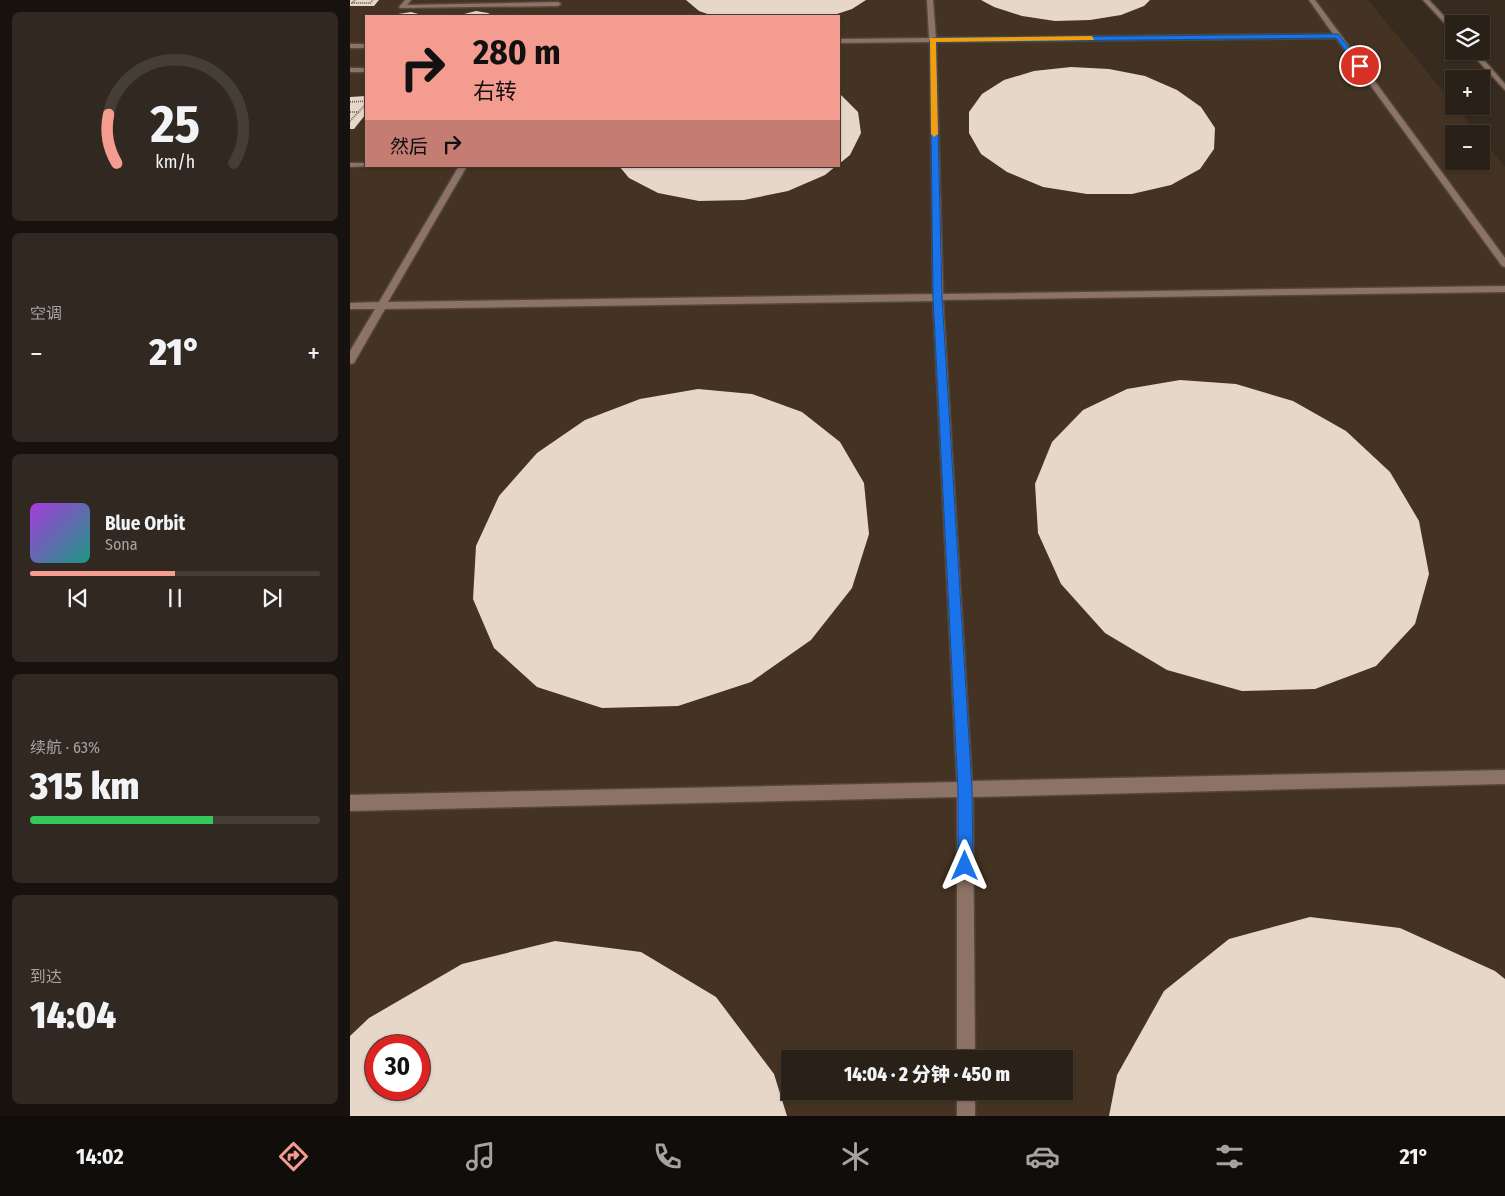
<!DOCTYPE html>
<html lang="zh">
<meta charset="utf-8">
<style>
:root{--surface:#292018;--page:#312821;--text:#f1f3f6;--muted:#a5a3a2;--line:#453e37;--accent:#f59c90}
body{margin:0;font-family:"Fira Sans Condensed","Noto Sans SC",sans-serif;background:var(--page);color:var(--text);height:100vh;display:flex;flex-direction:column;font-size:19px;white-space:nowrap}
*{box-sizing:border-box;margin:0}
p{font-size:16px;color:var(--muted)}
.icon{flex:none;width:28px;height:28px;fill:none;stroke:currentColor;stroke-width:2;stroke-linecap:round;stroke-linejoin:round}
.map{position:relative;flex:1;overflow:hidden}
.drawer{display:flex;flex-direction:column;gap:12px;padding:12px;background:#17120d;width:350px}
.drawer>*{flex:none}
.banner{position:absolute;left:15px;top:15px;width:475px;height:152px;border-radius:0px;box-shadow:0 1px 4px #0004,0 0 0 1px var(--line);background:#f59c90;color:#111;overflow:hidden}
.buttons{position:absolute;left:1095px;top:15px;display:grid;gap:10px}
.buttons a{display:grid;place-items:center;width:45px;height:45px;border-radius:0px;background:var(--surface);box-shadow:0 1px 4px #0004,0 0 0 1px var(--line);font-size:25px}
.speed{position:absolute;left:15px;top:1035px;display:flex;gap:10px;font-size:25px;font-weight:700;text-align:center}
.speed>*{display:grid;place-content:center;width:65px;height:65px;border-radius:50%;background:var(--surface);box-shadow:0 1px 4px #0004,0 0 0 1px var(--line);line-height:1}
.speed .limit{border:8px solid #d22;background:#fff;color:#111}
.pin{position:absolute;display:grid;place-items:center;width:42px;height:42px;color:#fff;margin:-21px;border:2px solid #fff;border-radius:50%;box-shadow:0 1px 5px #0007}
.me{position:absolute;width:55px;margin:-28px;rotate:0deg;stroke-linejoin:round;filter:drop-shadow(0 0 4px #0008)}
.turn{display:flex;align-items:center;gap:18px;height:105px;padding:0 25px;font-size:22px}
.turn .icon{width:65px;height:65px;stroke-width:2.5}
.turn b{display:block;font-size:35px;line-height:42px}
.then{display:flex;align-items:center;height:48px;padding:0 25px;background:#0003;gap:10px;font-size:19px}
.big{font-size:38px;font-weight:800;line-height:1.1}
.drawer .tile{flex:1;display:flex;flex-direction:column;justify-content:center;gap:8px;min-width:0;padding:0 18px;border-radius:8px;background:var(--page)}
.drawer .dial{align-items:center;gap:0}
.dial svg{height:130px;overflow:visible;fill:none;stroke:var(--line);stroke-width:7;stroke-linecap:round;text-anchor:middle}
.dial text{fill:var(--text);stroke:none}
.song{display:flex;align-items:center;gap:15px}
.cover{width:60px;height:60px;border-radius:8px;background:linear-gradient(135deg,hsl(280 70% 55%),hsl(170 70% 35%))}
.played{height:5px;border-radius:2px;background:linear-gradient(90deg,var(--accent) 50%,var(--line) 50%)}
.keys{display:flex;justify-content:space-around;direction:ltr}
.heat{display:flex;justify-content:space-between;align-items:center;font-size:28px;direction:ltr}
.charge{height:8px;border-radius:4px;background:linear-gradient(90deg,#34c759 63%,var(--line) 0)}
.trip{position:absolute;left:431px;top:1050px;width:292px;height:50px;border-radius:0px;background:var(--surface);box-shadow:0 1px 4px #0004,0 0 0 1px var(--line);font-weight:800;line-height:50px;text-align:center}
.dock{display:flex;height:80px;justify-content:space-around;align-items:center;background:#100d0a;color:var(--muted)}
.dock .icon{width:35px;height:35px}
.dock .active{color:var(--accent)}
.dock b{font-size:22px;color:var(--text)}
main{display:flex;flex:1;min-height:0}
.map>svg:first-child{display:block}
</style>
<main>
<section class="drawer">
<div class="tile dial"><svg viewBox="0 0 100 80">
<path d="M14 69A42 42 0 1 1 86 69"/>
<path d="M14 69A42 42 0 0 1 9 39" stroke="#f59c90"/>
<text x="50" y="56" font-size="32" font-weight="700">25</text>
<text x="50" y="72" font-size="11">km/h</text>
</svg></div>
<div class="tile"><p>空调</p>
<div class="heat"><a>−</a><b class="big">21°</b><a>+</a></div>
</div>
<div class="tile">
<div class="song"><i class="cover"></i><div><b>Blue Orbit</b><p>Sona</p></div></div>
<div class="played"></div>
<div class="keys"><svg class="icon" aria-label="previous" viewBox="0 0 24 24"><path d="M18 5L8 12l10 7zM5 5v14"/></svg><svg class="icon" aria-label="pause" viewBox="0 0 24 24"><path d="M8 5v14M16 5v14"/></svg><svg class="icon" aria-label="next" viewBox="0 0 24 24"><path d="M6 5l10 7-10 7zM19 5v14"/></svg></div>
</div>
<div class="tile"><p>续航 · 63%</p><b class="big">315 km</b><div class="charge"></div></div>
<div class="tile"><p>到达</p><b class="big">14:04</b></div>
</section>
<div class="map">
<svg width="1155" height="1116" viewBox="0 0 1155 1116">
<rect width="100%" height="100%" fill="#372b20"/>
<path fill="#432" fill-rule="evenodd" d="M0,0H1018L1128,134H1104V161H1131V138L1155,167V1116H0ZM16,16H489V166H16ZM26,1046H69V1089H26ZM440,1059H715V1091H440Z"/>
<g fill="#e7d7c9" fill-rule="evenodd">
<path d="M0,0H29L24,6H0Z"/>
<path d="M336,0H516L502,9L481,16H363L349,11Z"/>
<path d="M631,0H800L794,6L771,15L740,20L705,21L672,16L644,7Z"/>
<path d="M126,11L138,13L143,16H106Z"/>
<path d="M61,12L76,16H43L48,14Z"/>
<path d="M721,67L759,69L795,76L827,90L851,107L865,128L864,149L850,169L821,185L782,194H737L693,187L657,172L631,154L619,133V112L632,94L654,80L684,71Z"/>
<path d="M489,93L508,112L511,133L500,155L489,164Z"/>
<path d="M16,96V114L4,129H0V97Z"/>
<path d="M269,166H486L475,175L438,191L394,200L349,201L308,193L279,178Z"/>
<path d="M830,380L886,384L943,401L996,431L1040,472L1069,521L1079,574L1065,624L1026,666L965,689L892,691L817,670L755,633L711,584L688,533L685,484L702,442L733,410L777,389Z"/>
<path d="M348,389L402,394L452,412L490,442L514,483L519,534L502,588L461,640L401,682L328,706L252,708L187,687L144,648L123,599L126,546L149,496L187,453L235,420L290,399Z"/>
<path d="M960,917L1050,928L1145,971L1155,979V1116H759L767,1075L814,991L879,939Z"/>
<path d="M205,941L291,952L366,997L424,1074L437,1116H0V1036L19,1018L112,964ZM26,1046H69V1089H26Z"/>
</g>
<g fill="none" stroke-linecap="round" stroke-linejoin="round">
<g stroke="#52473c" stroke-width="3">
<g id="minor">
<path d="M55,0H61L57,5L208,2L211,4L208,6L50,8L49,7Z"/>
<path d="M577,0H583L586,38L983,34L959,0H965L1155,258V267L1152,266L986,38L586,42L593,294L1155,286V292L593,300L622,781L1155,770V784L623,797L625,1059H607V797L0,811V795L607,782L583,301L35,309L4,363L0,364V351L25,309H0V303L29,302L109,166H117L38,302L583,294L580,42L489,43V39L579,38Z"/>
<path d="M1073,0H1079L1104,27V33Z"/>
<rect x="0" y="44" width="16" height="4"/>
<path d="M1119,51H1126L1155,84V90Z"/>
<rect x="0" y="68" width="16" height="4"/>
<path d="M0,163H16V166H19L0,167Z"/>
<rect x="607" y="1091" width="18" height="25"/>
</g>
</g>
<g stroke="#796e65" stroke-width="2" stroke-dasharray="1 1" stroke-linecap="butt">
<path d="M5,0L2,3H20L23,0"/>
<path d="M0,102L16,101"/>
<path d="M0,112H9"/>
<path d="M0,121L16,104"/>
</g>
<use href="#minor" fill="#8d7266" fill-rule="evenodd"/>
</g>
<path fill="#1a73e8" stroke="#114b97" d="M988,34L1013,65V68H1008L986,38L586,42L592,297L622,789L623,866L620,871L615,873L610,871L608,866V789L583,297L580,40L583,38Z"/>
<path fill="#f59e0b" d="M742,36L744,40L586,42L588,134L584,137L581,134L580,38Z"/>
</svg>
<div class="buttons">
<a><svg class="icon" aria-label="layers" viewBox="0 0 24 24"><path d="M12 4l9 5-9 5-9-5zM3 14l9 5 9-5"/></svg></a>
<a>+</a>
<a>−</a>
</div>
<div class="speed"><div class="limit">30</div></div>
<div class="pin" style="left:1010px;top:66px;background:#d93025"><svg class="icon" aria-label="arrive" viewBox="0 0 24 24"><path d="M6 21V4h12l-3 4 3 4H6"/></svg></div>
<svg class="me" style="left:615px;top:866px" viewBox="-20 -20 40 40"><path d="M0-17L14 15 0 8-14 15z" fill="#1a73e8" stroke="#fff" stroke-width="4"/></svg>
<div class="trip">14:04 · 2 分钟 · 450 m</div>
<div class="banner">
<div class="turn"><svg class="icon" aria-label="right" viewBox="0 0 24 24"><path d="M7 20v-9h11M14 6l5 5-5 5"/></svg><div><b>280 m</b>右转</div></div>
<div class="then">然后<svg class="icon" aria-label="right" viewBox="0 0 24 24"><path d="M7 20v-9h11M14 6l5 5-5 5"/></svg></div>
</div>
</div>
</main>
<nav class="dock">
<b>14:02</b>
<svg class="icon active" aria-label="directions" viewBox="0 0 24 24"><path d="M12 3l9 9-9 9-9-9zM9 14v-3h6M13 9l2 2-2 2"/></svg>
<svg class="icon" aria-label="music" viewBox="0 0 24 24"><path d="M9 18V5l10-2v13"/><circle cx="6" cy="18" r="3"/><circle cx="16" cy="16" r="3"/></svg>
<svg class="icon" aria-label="phone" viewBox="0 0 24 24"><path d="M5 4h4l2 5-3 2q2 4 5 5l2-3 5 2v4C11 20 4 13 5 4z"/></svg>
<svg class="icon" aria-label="climate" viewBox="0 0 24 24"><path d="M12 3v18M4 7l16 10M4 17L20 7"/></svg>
<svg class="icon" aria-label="car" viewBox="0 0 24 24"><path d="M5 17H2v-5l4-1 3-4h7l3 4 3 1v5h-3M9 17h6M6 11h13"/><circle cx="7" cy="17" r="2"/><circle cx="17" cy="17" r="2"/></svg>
<svg class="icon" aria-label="filters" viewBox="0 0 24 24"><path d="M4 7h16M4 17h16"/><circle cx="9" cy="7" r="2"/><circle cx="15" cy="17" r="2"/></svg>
<b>21°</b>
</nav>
